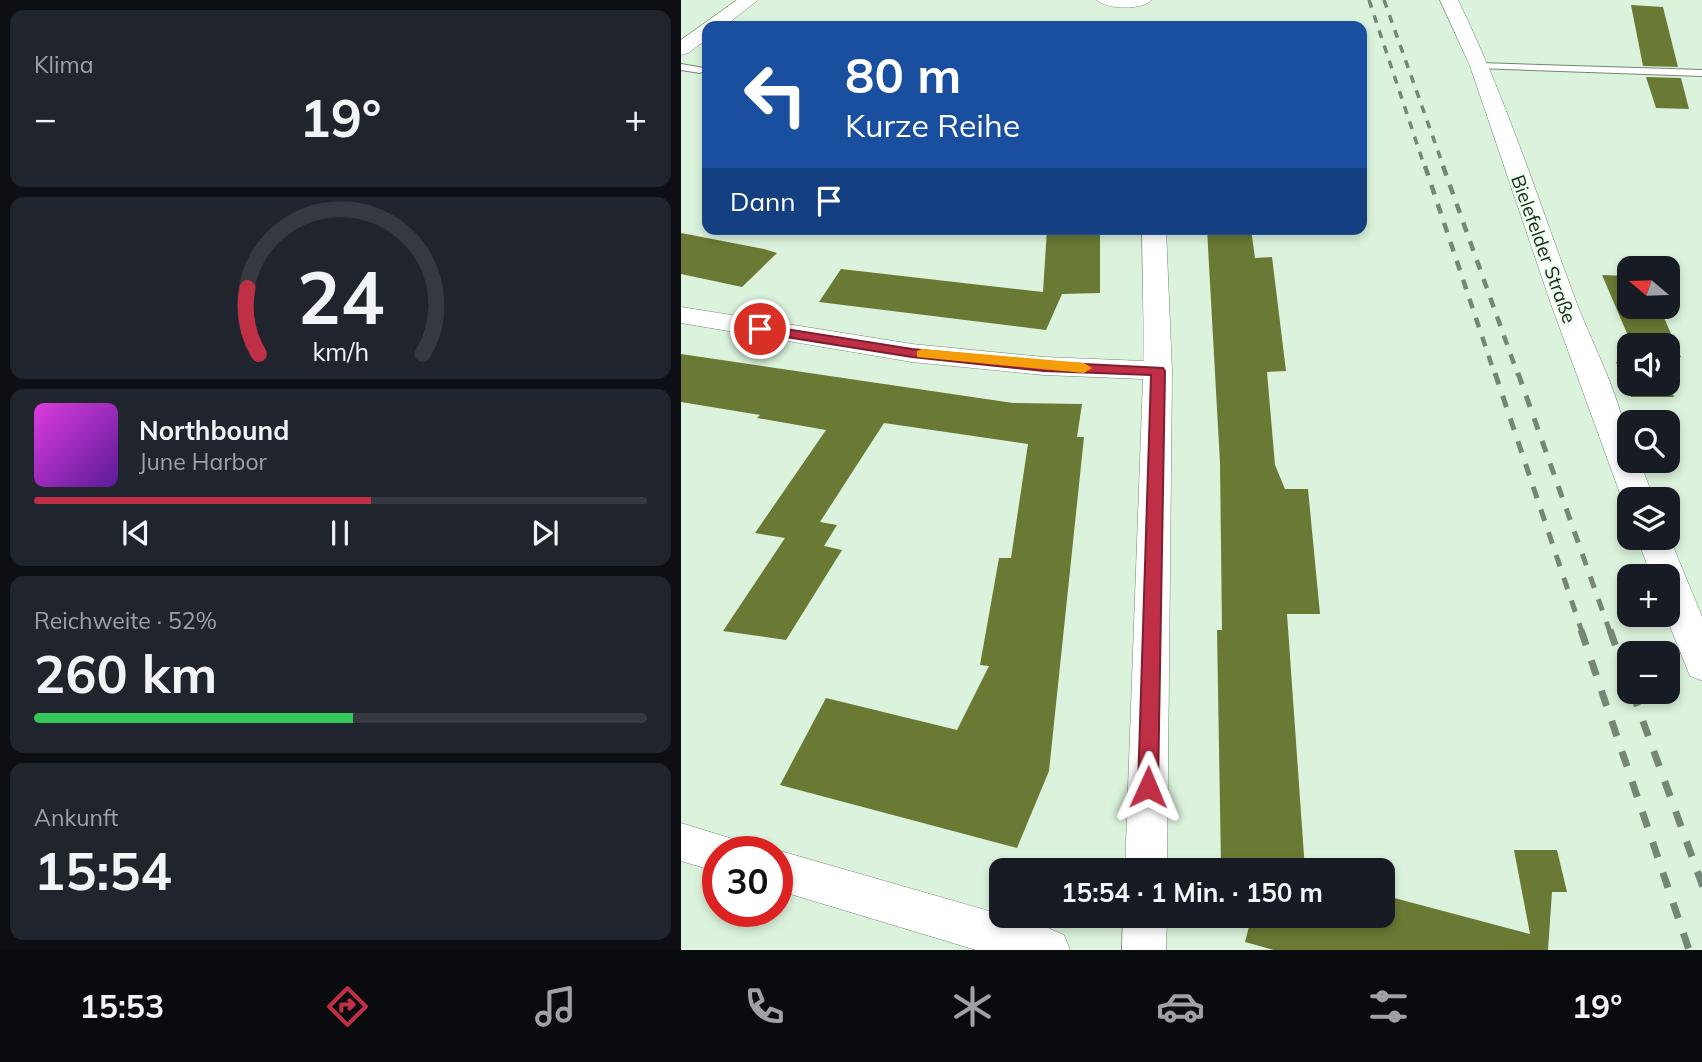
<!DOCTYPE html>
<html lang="de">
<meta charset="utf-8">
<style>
:root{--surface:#171b24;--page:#20242c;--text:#f1f3f6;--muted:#9ea1a6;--line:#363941;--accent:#bf2f46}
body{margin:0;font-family:Mulish,sans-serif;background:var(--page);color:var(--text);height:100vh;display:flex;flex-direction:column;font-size:26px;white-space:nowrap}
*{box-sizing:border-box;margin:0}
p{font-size:23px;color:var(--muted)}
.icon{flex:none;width:38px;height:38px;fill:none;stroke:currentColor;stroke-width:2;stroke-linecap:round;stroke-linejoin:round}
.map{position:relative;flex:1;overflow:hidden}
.panel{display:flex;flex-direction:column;gap:10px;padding:10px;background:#0d0f14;width:681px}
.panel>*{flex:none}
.hud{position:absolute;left:21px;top:21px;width:665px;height:214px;border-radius:14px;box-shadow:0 4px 10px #0003;background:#1a4fa0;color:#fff;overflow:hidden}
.needle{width:46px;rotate:289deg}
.tools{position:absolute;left:936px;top:256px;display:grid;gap:14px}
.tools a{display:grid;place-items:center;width:63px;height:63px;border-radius:14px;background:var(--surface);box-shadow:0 4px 10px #0003;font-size:35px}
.speed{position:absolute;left:21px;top:836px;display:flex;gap:14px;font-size:35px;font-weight:700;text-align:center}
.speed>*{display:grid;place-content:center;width:91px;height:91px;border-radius:50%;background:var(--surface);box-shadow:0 4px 10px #0003;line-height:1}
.speed .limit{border:10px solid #d22;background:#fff;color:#111}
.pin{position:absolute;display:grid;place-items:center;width:60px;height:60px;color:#fff;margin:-30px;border:4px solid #fff;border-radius:50%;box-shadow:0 2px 7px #0007}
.me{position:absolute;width:77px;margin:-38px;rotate:1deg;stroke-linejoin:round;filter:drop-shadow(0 0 5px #0008)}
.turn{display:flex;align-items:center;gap:24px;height:147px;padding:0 28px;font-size:32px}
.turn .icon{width:91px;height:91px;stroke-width:2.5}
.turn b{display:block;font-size:49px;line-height:60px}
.then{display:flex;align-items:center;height:66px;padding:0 28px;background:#0003;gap:14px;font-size:26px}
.big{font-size:52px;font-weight:700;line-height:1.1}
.panel .widget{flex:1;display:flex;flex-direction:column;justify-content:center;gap:10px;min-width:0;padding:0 24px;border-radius:14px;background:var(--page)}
.panel .dial{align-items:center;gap:0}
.dial svg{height:182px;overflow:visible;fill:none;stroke:var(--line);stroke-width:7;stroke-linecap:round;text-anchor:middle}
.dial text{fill:var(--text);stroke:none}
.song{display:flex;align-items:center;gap:21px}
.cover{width:84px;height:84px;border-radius:10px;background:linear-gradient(135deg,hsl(300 70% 55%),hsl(270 70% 35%))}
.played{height:7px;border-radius:4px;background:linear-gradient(90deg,var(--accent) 55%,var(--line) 55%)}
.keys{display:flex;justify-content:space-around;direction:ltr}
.heat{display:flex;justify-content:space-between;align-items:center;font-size:38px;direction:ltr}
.charge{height:10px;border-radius:5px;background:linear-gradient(90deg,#34c759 52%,var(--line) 0)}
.trip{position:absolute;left:308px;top:858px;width:406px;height:70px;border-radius:14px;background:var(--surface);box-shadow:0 4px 10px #0003;font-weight:700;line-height:70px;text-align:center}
.tabs{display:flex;height:112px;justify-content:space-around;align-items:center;background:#090b0e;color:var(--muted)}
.tabs .icon{width:49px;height:49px}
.tabs .on{color:var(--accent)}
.tabs b{font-size:32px;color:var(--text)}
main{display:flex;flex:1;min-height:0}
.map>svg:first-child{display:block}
</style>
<main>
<section class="panel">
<div class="widget"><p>Klima</p>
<div class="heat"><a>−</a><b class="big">19°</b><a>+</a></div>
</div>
<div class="widget dial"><svg viewBox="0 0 100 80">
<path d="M14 69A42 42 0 1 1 86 69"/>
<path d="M14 69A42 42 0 0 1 9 40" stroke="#bf2f46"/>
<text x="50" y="56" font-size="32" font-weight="700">24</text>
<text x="50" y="72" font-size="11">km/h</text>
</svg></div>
<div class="widget">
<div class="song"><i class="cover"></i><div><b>Northbound</b><p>June Harbor</p></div></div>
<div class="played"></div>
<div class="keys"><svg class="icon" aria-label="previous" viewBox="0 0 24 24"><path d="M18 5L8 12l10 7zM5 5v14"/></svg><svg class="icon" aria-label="pause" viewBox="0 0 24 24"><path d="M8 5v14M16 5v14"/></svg><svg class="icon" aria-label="next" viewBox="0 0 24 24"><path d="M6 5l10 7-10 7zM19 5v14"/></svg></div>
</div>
<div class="widget"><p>Reichweite · 52%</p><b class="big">260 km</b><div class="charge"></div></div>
<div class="widget"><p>Ankunft</p><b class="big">15:54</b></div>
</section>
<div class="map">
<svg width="1022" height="950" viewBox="0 0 1022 950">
<rect width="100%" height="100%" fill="#dbf3dc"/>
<g fill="#6a7934">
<path d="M950,5L982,7L997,67L962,66Z"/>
<path d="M965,77L1000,78L1008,109L975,108Z"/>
<path d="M366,229H419V293L381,294L365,330L138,302L160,269L362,292Z"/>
<path d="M526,229H570L574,258L591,257L605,371L586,372L594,465L604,489H627L639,614H606L624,870L540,865L536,630H541L539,463Z"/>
<path d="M0,233L83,249L96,253L61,287L0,274Z"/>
<path d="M921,275L948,276V306H978L1000,357L987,359V345H951Z"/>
<path d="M0,354L332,403L401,404L396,437H403L368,771L336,848L99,785L145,698L276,730L308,666L299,665L318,558H330L347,444L203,423L139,522L156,525L143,546L161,550L105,640L42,631L104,538L74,533L145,430L76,418L79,415L0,402Z"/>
<path d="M935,362H948V383H987L993,397H950Z"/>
<path d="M833,850H876L886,892H871L867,950H593L564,942L571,915H702V895L849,934Z"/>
</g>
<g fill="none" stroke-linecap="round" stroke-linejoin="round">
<g stroke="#728772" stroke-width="2">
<g id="service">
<path d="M799,63L1022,70V76L795,68L794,66Z"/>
<path d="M0,64L23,68L24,70L19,73L0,70Z"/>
</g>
</g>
<g stroke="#728772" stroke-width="1">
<g id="minor">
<path d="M56,0H77L44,26H26V39L7,53L0,55V40Z"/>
<path d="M416,0H471C462,10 425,10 416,0Z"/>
<path d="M759,0H777C825,98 858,202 896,304C914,350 948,413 948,460H958L973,499H948V508L941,499L870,304L789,66Z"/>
<path d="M461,229H485L491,371L486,870H444L462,379L363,375L231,362L0,323V307L231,344L363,357L463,361Z"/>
<path d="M987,534L1022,619V681L1009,676L984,614H987V576H970L956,537H987Z"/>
<path d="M0,823L52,839L58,852H37V872L0,861Z"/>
<path d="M96,850L367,928L383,935L389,950H295L96,890V852H91Z"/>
<path d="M442,915H486L485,950H441Z"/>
</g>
</g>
<use href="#service" fill="#fff" fill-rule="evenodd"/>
<use href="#minor" fill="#fff" fill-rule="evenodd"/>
<g stroke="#758676" stroke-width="3.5" stroke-dasharray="8 8" stroke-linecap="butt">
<path d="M688,0L744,168"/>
<path d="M703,0L763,168"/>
</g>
<g stroke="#758676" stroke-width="4.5" stroke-dasharray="10 10" stroke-linecap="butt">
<path d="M744,166L814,375"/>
<path d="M762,166L837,375"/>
</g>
<g stroke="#758676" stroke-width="5" stroke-dasharray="12 12" stroke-linecap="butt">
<path d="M814,373L901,632"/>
<path d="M837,373L929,632"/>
</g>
<g stroke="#758676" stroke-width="7" stroke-dasharray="16 16" stroke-linecap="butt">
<path d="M900,630L1008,950"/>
<path d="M929,630L948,684"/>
<path d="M951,691L1022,887"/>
</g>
</g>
<path fill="#bf2f46" stroke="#7c1f2e" stroke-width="2" d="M79,325L231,349L363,362L482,368L484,371L477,787L474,793L467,796L460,793L457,787L470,375L363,371L231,357L74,332V326Z"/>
<path fill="#f59e0b" d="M241,349L403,363L411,368L403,373L236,357V351Z"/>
<g text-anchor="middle" stroke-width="5" stroke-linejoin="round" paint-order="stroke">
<g font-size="19" fill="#182118" stroke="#ecffec">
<text transform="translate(863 249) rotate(70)" y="7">Bielefelder Straße</text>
</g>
</g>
</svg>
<div class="tools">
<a><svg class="needle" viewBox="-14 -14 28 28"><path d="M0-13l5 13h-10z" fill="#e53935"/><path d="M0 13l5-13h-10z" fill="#9ea1a6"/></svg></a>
<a><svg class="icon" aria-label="sound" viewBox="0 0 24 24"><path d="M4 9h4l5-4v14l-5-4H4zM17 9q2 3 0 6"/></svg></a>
<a><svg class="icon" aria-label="search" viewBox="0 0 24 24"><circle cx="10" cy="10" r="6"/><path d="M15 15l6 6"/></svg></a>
<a><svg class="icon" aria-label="layers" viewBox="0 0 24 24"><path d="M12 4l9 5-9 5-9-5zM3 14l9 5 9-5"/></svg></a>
<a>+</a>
<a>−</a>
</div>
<div class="speed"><div class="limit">30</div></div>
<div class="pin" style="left:79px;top:329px;background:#d93025"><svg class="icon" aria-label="arrive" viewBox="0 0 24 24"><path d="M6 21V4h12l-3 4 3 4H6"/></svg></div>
<svg class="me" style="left:467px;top:787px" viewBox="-20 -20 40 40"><path d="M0-17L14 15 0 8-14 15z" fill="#bf2f46" stroke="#fff" stroke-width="4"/></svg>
<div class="trip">15:54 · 1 Min. · 150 m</div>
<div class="hud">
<div class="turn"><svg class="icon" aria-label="left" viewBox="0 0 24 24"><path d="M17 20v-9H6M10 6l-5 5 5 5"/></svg><div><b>80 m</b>Kurze Reihe</div></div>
<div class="then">Dann<svg class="icon" aria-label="arrive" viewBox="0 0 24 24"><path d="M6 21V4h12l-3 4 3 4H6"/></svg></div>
</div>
</div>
</main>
<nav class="tabs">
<b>15:53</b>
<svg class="icon on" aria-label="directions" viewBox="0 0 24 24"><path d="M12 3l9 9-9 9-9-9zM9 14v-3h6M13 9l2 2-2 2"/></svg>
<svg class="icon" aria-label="music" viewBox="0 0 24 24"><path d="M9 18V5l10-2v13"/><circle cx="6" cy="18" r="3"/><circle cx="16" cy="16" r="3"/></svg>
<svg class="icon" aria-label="phone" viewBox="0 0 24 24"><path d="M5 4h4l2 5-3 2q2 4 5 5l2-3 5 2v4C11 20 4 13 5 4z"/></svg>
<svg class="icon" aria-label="climate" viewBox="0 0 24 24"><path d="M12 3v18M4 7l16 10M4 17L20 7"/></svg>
<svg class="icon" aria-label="car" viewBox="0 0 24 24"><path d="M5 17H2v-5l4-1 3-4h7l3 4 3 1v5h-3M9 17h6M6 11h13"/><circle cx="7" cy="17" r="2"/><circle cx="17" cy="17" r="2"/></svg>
<svg class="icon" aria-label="filters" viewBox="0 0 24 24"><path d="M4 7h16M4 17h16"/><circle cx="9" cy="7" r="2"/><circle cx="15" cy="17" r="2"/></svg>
<b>19°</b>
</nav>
